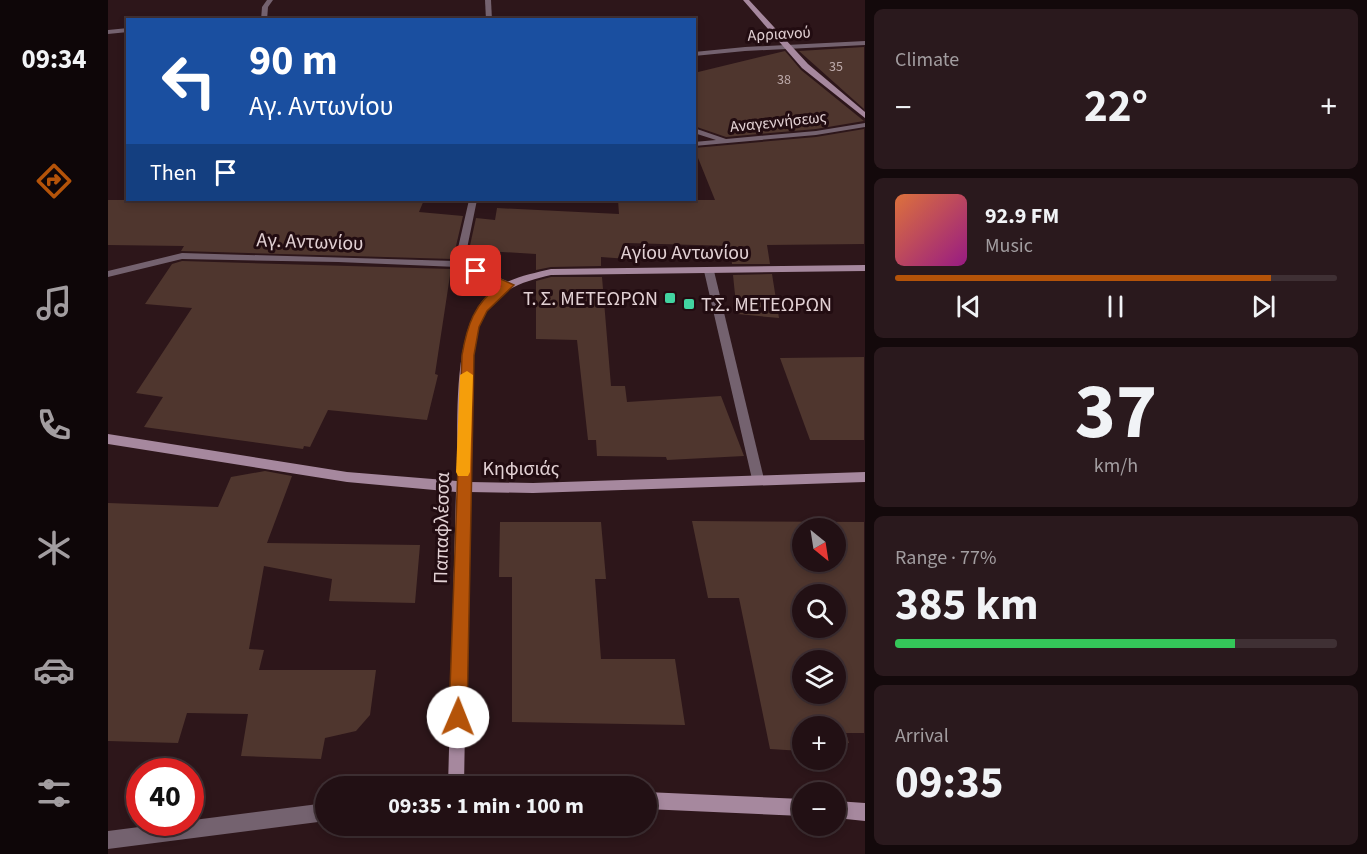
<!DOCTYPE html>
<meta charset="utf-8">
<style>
:root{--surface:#221014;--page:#2a191d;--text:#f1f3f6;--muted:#a29da0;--line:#3f3034;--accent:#b45309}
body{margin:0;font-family:"Source Sans 3",sans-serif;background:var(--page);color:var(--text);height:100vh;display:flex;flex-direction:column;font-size:22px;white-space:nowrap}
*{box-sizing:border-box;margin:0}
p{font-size:20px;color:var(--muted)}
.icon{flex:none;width:33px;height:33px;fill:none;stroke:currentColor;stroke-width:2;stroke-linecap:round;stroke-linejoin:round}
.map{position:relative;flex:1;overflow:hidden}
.side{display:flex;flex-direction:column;gap:9px;padding:9px;background:#13090b;width:502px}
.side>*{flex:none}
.guide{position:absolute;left:18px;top:18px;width:570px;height:183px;border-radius:0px;box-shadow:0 3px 9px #0003,0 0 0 2px var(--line);background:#1a4fa0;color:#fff;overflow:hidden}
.needle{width:39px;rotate:150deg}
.controls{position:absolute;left:684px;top:518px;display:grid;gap:12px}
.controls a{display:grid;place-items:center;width:54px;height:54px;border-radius:50%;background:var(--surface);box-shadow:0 3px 9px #0003,0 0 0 2px var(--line);font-size:30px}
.speed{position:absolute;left:18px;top:758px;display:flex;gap:12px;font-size:30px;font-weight:700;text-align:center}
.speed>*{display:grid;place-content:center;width:78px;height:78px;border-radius:50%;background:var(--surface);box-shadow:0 3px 9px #0003,0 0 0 2px var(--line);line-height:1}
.speed .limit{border:9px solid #d22;background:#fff;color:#111}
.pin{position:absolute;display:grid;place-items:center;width:51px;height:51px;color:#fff;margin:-26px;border-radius:12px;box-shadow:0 3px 9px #0006}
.me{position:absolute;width:66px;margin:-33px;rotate:1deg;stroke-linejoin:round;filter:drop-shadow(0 0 4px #0008)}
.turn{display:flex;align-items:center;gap:21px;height:126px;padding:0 24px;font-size:27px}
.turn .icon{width:78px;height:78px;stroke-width:2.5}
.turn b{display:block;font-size:42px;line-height:51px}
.then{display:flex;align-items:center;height:57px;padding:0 24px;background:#0003;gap:12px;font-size:22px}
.big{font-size:45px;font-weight:700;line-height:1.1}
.side .widget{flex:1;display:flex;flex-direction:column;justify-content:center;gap:9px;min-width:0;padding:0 21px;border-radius:9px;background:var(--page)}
.side .dial{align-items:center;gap:0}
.dial b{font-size:78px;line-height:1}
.song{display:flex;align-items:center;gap:18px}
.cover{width:72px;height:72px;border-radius:9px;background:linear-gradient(135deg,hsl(20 70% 55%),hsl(310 70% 35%))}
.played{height:6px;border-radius:3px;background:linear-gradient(90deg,var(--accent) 85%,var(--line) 85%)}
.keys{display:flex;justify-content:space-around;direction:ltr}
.heat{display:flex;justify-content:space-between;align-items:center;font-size:33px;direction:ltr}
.charge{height:9px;border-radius:4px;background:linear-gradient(90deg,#34c759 77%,var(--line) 0)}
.trip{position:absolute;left:207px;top:776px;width:342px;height:60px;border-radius:30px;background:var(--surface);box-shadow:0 3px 9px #0003,0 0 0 2px var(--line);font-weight:700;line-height:60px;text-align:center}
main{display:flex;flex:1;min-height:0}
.dock{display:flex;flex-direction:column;width:108px;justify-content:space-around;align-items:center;background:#0e0608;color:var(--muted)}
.dock .icon{width:42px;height:42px}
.dock .active{color:var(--accent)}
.dock b{font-size:27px;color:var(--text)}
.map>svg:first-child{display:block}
</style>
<main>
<nav class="dock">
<b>09:34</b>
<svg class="icon active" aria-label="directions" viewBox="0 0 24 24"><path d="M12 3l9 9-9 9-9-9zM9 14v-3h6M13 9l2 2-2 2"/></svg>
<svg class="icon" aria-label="music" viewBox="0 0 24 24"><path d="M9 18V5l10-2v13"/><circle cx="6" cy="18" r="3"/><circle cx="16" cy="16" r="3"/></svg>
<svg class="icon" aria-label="phone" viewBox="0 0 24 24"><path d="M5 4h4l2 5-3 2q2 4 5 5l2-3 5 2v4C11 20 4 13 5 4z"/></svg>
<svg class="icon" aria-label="climate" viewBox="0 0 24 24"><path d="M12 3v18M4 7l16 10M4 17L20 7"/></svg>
<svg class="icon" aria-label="car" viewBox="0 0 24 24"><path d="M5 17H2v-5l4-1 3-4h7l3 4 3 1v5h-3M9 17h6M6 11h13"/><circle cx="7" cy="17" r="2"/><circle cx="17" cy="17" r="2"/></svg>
<svg class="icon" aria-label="filters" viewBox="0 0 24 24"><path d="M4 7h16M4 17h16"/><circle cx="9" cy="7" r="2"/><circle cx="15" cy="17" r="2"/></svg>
</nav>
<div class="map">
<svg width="757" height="854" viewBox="0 0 757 854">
<rect width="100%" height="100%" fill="#2d161a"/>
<g fill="#4f362e" fill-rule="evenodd">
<path d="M756,47V109L691,51Z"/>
<path d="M677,51L693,70L756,121L708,129L618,137L586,126V73Z"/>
<path d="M756,129V244L659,245L662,264H624L622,246L519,243L520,259L493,257V266L443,267L428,270V254L361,250L368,218L387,220L389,208L511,214L510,200H607L586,148L708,137Z"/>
<path d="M0,200H316L311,212L355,216L345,259L73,251L76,246L0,245Z"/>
<path d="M74,261L343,269L327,374L330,375L319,420L220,410L202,447L196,446L195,449L36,427L55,397L28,393L84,308L37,304L64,264Z"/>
<path d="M664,274L671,318L629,314L625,275Z"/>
<path d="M443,277H494L503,386H517L519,402L613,396L636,456L559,460L558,457L489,456L488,440H480L469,340L428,339V281Z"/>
<path d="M756,357V440H702L672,358Z"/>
<path d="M157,471L184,476L159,543L312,545L307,603L221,601L224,579L156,566L141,649L156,650L151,670H268L262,715L248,731L217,738L213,759L133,756L140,714L79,713L70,743L0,741V503L110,507L123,477Z"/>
<path d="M584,521L756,522V733H738L741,743H728V726H694V751L662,749L631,598H600ZM694,528H728V561H694ZM694,594H728V627H694ZM694,660H728V693H694Z"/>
<path d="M392,522H493L498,579H487L493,659H567L577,725L404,722V577H391Z"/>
</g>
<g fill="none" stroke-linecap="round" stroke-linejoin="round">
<g fill="#74626f" fill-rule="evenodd">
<path d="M159,0H165L160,7L159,20H153L154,7Z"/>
<path d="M377,0H383L384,20H378Z"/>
<path d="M20,28V32L0,34V30Z"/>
<path d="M757,41V45L637,51L586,56V52L637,47Z"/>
<path d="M757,123V127L708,135L586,146V142L608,140L586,133V128L618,139L708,131Z"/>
<path d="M361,200H369L356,263L404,283V287H396L349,267L230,262L74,259L0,277V271L74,253L347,261Z"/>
<path d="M601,268L606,271L656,479L654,483H646L644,479L596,271Z"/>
<path d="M218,803V821L0,849V831Z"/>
</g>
<g fill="#a6889e" fill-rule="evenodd">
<path d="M635,0H641L700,64L757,112V118L694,68Z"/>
<path d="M757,265V271L443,275C421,280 397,287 382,305C354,339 363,438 362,482L425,483L757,472V482L425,493L361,492L356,786H340L348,492L239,482L0,444V434L239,472L349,481C351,431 341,326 383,292C400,278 422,274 443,269Z"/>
<path d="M538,792L694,799V816L538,809Z"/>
<path d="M728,801L757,803V821L728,818Z"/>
</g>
</g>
<path fill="#b45309" stroke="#753606" stroke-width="1.5" d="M368,268L406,285L379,311L371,327L366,355L359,717L356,723L350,726L343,723L341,717L354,355C359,327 366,302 392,286L364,274L362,271Z"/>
<path fill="#f59e0b" d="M359,371L365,375L362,472L360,476H350L348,472L352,375Z"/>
<g fill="#42d4a1" stroke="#220c11" stroke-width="2">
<rect x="556" y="292" width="12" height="12" rx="3"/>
<rect x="575" y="298" width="12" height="12" rx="3"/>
</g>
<g text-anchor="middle" stroke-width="6" stroke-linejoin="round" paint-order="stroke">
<g font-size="14" fill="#bdaaaa">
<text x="728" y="71">35</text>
<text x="676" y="84">38</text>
</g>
<g font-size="16" fill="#e2d1d4" stroke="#220c11">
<text transform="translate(671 33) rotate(-3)" y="6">Αρριανού</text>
<text transform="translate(670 121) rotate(-6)" y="6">Αναγεννήσεως</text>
</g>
<g font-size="20" fill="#e2d1d4" stroke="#220c11">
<text transform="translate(202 241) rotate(2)" y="7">Αγ. Αντωνίου</text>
<text x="577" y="259">Αγίου Αντωνίου</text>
<text x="413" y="475">Κηφισιάς</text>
<text transform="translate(333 528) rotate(-89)" y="7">Παπαφλέσσα</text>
</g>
<g font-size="20" fill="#e2d1d4" stroke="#220c11" text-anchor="end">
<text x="550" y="305">Τ. Σ. ΜΕΤΕΩΡΩΝ</text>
<text x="593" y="311" text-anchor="start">Τ.Σ. ΜΕΤΕΩΡΩΝ</text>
</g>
</g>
</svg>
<div class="controls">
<a><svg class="needle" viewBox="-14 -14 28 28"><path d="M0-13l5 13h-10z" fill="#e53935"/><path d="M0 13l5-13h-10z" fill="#a29da0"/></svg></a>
<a><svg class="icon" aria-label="search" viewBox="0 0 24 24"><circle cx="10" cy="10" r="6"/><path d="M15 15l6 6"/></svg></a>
<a><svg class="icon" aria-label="layers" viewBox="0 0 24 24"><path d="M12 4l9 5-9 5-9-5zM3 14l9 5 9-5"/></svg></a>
<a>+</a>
<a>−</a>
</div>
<div class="speed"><div class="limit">40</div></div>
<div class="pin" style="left:368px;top:271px;background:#d93025"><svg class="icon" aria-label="arrive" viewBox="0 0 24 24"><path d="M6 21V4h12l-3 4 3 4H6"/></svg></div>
<svg class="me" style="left:350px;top:717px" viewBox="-20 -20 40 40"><circle r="19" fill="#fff"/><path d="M0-13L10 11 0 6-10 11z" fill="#b45309"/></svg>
<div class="trip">09:35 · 1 min · 100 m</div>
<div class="guide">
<div class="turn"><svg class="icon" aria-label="left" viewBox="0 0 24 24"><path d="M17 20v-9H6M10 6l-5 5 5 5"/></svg><div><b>90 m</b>Αγ. Αντωνίου</div></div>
<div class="then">Then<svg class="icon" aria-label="arrive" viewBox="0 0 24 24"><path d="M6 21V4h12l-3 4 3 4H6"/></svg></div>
</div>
</div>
<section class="side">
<div class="widget"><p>Climate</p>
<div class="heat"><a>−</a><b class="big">22°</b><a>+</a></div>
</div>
<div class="widget">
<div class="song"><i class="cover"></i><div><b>92.9 FM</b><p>Music</p></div></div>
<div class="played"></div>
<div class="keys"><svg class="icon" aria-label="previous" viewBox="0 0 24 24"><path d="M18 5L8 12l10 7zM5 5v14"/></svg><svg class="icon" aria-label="pause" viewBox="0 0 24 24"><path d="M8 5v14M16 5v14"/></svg><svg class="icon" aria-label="next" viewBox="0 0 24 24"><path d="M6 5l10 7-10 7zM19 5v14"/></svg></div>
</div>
<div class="widget dial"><b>37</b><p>km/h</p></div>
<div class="widget"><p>Range · 77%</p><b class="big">385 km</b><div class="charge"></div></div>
<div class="widget"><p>Arrival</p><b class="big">09:35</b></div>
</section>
</main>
